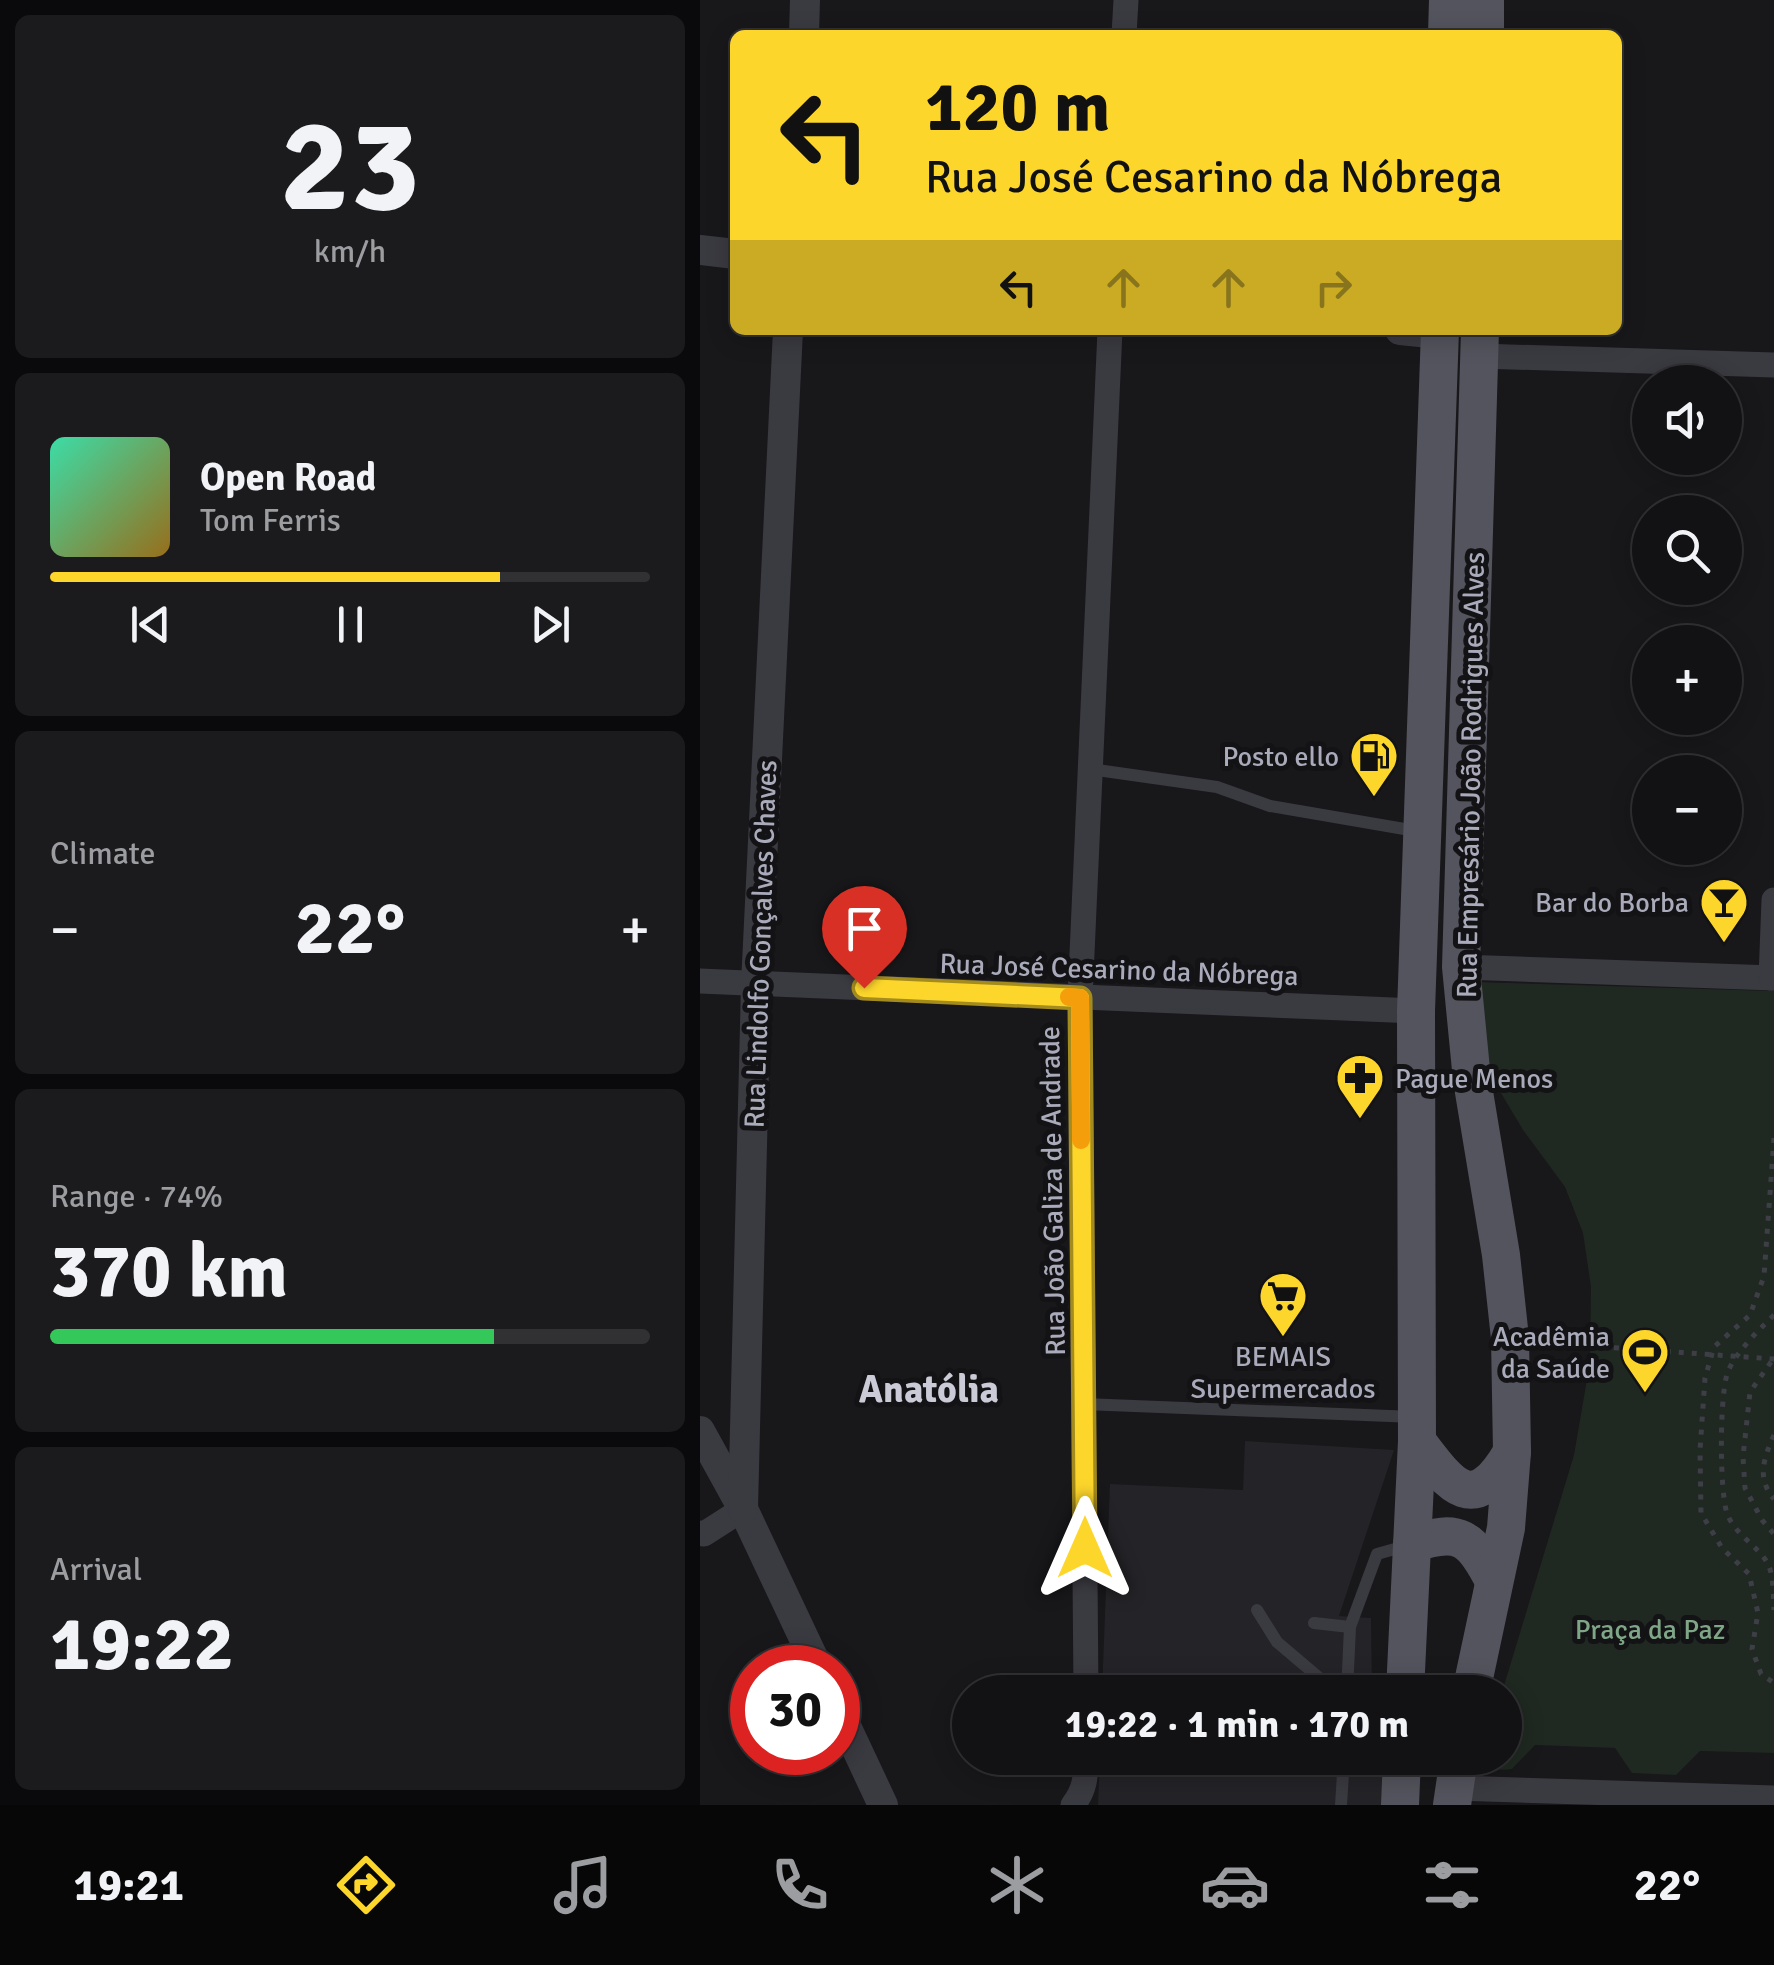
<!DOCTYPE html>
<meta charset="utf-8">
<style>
:root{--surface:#121114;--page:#1b1a1d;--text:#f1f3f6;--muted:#9c9da0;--line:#313134;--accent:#fdd62c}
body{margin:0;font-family:Signika,sans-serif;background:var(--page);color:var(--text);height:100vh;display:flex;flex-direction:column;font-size:38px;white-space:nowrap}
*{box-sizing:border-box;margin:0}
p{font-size:32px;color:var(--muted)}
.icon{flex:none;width:55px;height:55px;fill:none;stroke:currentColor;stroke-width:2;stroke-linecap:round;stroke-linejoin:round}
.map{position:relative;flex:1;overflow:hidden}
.details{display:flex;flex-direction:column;gap:15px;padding:15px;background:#0a090b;width:700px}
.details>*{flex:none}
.guide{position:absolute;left:30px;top:30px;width:892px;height:305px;border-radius:15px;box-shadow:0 5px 25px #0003,0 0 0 2px var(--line);background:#fdd62c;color:#111;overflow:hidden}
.tools{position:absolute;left:932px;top:365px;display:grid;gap:20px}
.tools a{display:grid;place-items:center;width:110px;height:110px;border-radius:50%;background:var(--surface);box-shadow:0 5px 25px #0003,0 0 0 2px var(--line);font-size:50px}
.speed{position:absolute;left:30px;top:1645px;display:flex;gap:20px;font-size:50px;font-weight:700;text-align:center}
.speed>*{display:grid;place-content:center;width:130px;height:130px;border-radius:50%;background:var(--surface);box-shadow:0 5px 25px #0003,0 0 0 2px var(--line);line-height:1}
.speed .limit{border:15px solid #d22;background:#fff;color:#111}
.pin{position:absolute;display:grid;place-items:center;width:85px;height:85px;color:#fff;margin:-102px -42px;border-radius:50% 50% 50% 0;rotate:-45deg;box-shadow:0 0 10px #0007}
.pin .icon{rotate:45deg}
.me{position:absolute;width:110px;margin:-55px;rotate:0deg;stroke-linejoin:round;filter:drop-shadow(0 0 8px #0008)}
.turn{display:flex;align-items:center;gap:35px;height:210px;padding:0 30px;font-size:45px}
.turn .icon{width:130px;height:130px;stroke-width:2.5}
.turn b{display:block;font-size:70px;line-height:85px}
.lanes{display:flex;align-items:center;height:95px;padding:0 30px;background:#0003;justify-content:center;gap:50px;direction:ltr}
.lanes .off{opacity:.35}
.big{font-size:75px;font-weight:800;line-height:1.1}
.details .card{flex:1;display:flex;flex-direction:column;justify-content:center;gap:15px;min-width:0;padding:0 35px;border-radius:15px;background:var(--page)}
.details .dial{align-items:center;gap:0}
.dial b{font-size:130px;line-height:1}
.song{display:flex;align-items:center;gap:30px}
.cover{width:120px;height:120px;border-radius:15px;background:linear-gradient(135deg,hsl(160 70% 55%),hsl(40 70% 35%))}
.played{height:10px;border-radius:5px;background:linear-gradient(90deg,var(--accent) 75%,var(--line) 75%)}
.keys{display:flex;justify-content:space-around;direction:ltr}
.heat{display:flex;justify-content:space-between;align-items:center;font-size:55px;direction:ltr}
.charge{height:15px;border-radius:8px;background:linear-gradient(90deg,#34c759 74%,var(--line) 0)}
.trip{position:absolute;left:252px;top:1675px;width:570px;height:100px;border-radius:50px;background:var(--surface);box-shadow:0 5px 25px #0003,0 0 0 2px var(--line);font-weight:800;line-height:100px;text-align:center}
.tabs{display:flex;height:160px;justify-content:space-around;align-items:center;background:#070708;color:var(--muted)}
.tabs .icon{width:70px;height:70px}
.tabs .current{color:var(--accent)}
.tabs b{font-size:45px;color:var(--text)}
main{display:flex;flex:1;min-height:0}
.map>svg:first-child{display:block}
</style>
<main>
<section class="details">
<div class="card dial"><b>23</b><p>km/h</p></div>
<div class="card">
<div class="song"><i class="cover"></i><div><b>Open Road</b><p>Tom Ferris</p></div></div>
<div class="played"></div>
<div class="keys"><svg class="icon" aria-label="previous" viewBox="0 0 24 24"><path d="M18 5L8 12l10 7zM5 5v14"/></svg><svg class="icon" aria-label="pause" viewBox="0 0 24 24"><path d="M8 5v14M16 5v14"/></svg><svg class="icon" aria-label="next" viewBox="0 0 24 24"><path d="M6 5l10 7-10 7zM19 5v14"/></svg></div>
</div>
<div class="card"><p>Climate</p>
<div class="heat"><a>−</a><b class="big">22°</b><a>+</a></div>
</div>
<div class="card"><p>Range · 74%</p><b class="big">370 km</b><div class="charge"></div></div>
<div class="card"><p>Arrival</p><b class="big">19:22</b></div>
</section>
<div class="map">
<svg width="1074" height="1805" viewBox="0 0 1074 1805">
<rect width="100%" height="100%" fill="#18171a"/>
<g fill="#242327">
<path d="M545,1441L694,1450L639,1616L671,1618L672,1692H402L410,1484L543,1490Z"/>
<path d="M400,1758H678L687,1781L684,1805H398Z"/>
</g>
<path fill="#1f2821" d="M775,982L1074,991V1753L1000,1751L976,1775L932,1773L915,1748L835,1745L812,1769C795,1771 788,1769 774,1759L805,1758V1692H802L874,1455L890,1362L891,1287L883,1233L865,1187L823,1130L795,1083L783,1051Z"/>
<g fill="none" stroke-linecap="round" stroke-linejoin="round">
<g stroke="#3e3f46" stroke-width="5" stroke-dasharray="5 8" stroke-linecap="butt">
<path d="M1074,1138L1064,1276L1050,1315L1014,1347L1005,1378L1000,1450L1001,1513L1022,1548L1049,1574L1058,1613L1052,1649L1061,1674L1074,1683"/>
<path d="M1074,1315C1057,1332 1040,1348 1029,1369C1019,1387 1019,1497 1028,1516C1037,1536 1059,1547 1068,1564C1074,1577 1073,1595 1074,1610"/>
<path d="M875,1345L1074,1359"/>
<path d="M1071,1362L1050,1392L1043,1457L1045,1488L1062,1520L1074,1534"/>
<path d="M1074,1435C1064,1458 1056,1478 1074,1499"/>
</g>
<g stroke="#3a3a41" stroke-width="12">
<path d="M390,769L517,787L570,806L716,831"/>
<path d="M384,1404L715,1417"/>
<path d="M557,1610L577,1642L636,1692"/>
<path d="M614,1623L650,1627"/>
<path d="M647,1692L650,1627L677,1554L709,1545"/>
<path d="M641,1805L644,1758"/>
</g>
<g stroke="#3a3a41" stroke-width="25">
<path d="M424,35L426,0"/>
<path d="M780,356L1074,365"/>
<path d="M761,967L1074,978"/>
<path d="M1071,978L1074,900"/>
<path d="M0,981L716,1011"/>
<path d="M0,1533L4,1534L43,1509"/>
<path d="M386,1692L380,998L410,330"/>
<path d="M754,1788L1074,1798"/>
<path d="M373,1805C385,1790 386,1776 386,1758"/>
</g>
<g stroke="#3a3a41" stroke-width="30">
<path d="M104,35L105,0"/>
<path d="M0,250L35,254"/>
<path d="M700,330L740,334"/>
<path d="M0,1431L43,1509L118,1668"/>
<path d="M43,1509L56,984L88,330"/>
<path d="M138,1709L183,1805"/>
</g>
<g stroke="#54545e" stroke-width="38">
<path d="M747,35L748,0"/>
<path d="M785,35V0"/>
<path d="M717,1441C752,1488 774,1517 812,1452"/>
<path d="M712,1544C760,1527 772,1538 794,1581"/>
<path d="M705,1692L717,1441L716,1011L740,330"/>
<path d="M771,1692L806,1528L812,1452L810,1338L801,1255L772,1080L761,967L780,330"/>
<path d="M700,1805L702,1758"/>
<path d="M752,1805L759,1758"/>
</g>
</g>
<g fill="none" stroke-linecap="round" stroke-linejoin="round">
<g stroke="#a48b1d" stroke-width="25">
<path id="route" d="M164,988L380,998L385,1548"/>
</g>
<use href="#route" stroke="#fdd62c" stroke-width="18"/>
<path stroke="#f59e0b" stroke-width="18" d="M369,997L380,998L381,1140"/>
</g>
<defs>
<g id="fuel-pin" transform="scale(2.5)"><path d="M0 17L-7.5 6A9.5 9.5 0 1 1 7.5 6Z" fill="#fdd62c" stroke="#131215"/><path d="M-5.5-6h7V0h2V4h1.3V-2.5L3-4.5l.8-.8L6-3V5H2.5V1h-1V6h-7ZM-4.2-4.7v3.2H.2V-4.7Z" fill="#111"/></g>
<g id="bar-pin" transform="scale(2.5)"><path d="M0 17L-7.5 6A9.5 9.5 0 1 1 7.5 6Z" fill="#fdd62c" stroke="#131215"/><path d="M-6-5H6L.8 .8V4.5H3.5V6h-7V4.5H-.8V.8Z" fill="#111"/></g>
<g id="pharmacy-pin" transform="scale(2.5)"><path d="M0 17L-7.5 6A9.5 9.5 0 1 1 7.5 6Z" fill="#fdd62c" stroke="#131215"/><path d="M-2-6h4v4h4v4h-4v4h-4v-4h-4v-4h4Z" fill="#111"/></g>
<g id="supermarket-pin" transform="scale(2.5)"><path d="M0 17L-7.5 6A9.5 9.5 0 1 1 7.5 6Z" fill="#fdd62c" stroke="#131215"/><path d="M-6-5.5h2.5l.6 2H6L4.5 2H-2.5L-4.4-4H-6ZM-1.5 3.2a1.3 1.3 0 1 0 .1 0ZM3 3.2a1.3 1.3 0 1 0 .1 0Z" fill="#111"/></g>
<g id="stadium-pin" transform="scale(2.5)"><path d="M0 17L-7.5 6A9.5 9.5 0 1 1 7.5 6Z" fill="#fdd62c" stroke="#131215"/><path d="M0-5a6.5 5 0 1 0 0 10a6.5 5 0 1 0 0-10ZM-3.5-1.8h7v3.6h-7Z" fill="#111"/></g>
</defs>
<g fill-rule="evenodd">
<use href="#fuel-pin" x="674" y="756"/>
<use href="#bar-pin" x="1024" y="902"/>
<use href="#pharmacy-pin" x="660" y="1078"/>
<use href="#supermarket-pin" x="583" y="1296"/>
<use href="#stadium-pin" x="945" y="1352"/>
</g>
<g text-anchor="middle" stroke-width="10" stroke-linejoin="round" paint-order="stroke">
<g font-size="28" fill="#a9abba" stroke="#131215" text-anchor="end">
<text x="639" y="766">Posto ello</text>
<text x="989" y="912">Bar do Borba</text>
<text x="695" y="1088" text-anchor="start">Pague Menos</text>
<text x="910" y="1346">Acadêmia<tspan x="910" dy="32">da Saúde</tspan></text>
<text x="583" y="1366" text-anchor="middle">BEMAIS<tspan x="583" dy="32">Supermercados</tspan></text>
</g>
<g font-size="28" fill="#a9abba" stroke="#131215">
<text transform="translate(770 775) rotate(-89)" y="10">Rua Empresário João Rodrigues Alves</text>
<text transform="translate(60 944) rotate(-88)" y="10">Rua Lindolfo Gonçalves Chaves</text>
<text transform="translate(419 969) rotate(2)" y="10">Rua José Cesarino da Nóbrega</text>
<text transform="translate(352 1191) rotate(-91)" y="10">Rua João Galiza de Andrade</text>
</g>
<g font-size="28" fill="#7fa687" stroke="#131215">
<text x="950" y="1639">Praça da Paz</text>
</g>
<g font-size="38" font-weight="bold" fill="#cacbd6" stroke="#131215">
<text x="229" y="1402">Anatólia</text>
</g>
</g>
</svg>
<div class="tools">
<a><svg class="icon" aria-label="sound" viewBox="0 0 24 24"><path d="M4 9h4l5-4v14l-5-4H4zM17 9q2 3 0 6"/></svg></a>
<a><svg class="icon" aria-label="search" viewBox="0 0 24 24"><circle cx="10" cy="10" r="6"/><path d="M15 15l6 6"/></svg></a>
<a>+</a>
<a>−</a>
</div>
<div class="speed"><div class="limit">30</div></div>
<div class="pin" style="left:164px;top:988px;background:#d93025"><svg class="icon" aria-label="arrive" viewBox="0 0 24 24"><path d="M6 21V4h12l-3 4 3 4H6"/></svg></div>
<svg class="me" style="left:385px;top:1548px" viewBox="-20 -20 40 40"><path d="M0-17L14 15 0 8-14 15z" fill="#fdd62c" stroke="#fff" stroke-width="4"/></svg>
<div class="trip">19:22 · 1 min · 170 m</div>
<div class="guide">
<div class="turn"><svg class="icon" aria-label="left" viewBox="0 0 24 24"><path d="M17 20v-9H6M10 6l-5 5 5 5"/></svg><div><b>120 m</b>Rua José Cesarino da Nóbrega</div></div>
<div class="lanes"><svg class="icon" aria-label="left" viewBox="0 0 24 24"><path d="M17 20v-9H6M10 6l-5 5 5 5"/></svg><svg class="icon off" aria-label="ahead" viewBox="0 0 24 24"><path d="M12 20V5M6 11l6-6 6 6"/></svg><svg class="icon off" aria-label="ahead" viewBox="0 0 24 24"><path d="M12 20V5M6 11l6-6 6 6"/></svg><svg class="icon off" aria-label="right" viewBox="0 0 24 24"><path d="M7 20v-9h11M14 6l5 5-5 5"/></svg></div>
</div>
</div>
</main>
<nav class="tabs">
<b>19:21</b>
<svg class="icon current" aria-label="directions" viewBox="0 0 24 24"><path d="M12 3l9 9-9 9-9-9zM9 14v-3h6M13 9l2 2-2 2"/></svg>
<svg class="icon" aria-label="music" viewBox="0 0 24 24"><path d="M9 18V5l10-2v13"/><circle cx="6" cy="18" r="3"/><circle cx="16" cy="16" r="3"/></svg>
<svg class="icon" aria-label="phone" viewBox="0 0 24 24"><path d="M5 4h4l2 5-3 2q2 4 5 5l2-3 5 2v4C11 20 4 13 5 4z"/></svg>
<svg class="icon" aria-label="climate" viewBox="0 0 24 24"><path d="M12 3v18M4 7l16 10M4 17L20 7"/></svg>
<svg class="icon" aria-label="car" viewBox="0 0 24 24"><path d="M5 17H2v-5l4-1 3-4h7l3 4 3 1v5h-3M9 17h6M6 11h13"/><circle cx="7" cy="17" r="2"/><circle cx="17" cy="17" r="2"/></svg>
<svg class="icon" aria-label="filters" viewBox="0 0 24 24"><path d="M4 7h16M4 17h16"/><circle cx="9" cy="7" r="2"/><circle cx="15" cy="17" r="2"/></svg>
<b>22°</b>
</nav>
